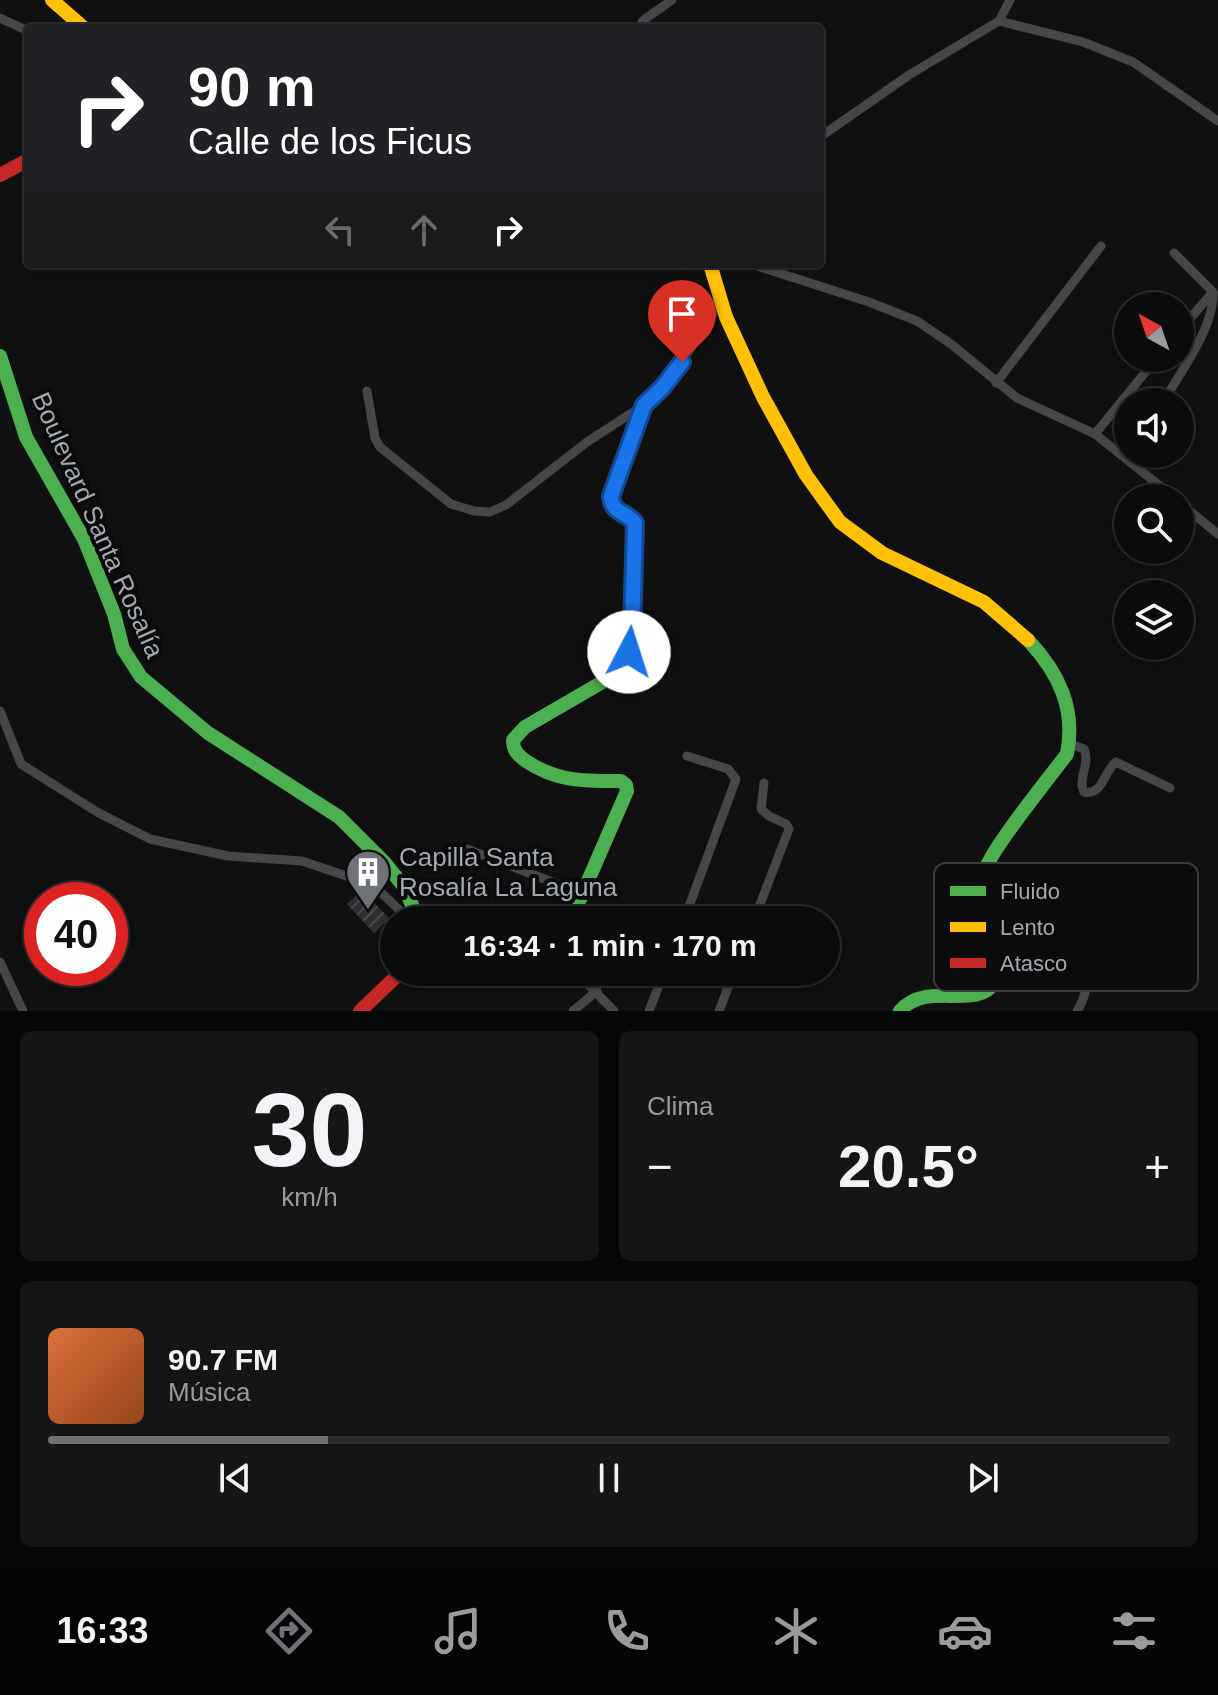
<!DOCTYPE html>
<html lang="es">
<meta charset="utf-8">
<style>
:root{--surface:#0c0c0d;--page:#151516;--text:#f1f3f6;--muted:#9a9b9d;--line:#2c2c2e;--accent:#6f7379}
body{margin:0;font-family:Arial,sans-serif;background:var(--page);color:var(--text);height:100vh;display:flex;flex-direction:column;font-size:30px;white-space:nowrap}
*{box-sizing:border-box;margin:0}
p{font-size:26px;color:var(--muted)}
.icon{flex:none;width:44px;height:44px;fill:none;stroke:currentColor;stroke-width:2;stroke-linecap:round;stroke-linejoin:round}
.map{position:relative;height:1011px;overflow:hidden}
.drawer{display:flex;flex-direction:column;gap:20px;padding:20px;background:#070707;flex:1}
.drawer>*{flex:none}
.guide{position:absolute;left:24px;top:24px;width:800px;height:244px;border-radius:8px;box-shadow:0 2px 6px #0004,0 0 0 2px var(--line);background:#202124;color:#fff;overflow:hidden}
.needle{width:52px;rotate:320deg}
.tools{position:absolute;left:1114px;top:292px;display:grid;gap:16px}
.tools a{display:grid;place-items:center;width:80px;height:80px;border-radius:50%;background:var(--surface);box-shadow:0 2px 6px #0004,0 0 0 2px var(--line);font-size:40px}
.speed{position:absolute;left:24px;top:882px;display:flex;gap:16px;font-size:40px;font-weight:700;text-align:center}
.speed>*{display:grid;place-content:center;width:104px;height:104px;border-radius:50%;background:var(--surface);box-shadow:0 2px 6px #0004,0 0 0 2px var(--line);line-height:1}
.speed .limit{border:12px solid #d22;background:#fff;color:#111}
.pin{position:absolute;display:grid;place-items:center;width:68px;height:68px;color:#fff;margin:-82px -34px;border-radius:50% 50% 50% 0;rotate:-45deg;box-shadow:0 0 8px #0007}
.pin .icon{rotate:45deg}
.me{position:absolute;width:88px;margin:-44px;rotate:5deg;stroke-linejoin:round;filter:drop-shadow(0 0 6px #0008)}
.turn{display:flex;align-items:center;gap:28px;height:168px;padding:0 32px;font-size:36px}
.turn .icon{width:104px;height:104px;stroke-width:2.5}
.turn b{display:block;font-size:56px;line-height:68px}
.lanes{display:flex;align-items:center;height:76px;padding:0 32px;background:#0003;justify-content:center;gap:40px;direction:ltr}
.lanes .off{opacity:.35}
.big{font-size:60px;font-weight:700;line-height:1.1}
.drawer .widget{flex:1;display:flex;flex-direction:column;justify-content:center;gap:12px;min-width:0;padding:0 28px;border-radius:12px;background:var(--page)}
.drawer .dial{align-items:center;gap:0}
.dial b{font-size:104px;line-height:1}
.song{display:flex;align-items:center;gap:24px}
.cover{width:96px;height:96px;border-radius:12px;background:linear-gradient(135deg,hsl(20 70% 55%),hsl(20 70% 35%))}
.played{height:8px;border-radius:4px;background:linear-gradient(90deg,var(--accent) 25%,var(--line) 25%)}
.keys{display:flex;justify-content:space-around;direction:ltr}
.heat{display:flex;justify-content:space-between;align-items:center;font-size:44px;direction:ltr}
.drawer .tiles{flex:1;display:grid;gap:20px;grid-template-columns:1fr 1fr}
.widget:last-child{grid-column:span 2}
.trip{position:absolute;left:380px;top:906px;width:460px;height:80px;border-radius:40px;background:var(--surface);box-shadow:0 2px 6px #0004,0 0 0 2px var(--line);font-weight:700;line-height:80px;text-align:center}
.tab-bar{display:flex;height:128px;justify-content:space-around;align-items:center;background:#050505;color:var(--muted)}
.tab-bar .icon{width:56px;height:56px}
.tab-bar .current{color:var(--accent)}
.tab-bar b{font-size:36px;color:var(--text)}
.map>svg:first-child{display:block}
</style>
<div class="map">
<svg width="1218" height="1011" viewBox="0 0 1218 1011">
<defs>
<pattern id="building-hatch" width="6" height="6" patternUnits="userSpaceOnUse" patternTransform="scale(2)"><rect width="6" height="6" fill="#2e2f31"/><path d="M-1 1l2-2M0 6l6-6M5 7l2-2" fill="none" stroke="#494a4c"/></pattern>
</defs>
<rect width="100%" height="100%" fill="#101011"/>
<path fill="url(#building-hatch)" d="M362,890L389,918L374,933L347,904Z"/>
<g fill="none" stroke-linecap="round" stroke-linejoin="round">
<g stroke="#454749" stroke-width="9">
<path d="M0,18L28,31"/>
<path d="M999,21L1083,42L1133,62L1218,121"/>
<path d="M643,28L642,22L645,19L672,0"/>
<path d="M820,137L909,75L999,21L1010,0"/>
<path d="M751,264L869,302L917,321L951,344L1017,398L1095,434L1175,498"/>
<path d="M1180,330L1213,292"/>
<path d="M996,383L1101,246"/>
<path d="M367,391L375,438L380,447L451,504L474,511L490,512L506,505L587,442L644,405L662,388L682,362L719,304"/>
<path d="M1163,402C1180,373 1215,326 1213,292L1174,253"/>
<path d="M1095,434L1157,358"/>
<path d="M1180,503L1218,534"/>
<path d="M0,711L21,764L97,812L150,839L228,856L302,861L373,885L410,920"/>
<path d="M1070,744L1084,749C1091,764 1077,778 1084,792C1103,796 1104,771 1116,762L1170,788"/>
<path d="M467,849L583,894"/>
<path d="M684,920L736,779L728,769L687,756"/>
<path d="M754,920L789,829L786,824L769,816L761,809L764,783"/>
<path d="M0,962L23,1011"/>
<path d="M576,972L614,1011"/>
<path d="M573,1011L597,991"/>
<path d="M649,1011L664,972"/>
<path d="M719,1011L734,972"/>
<path d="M1077,1011C1096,981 1077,971 1076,942C1075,925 1081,907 1084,890"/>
</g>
<g stroke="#4caf50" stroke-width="14">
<path d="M0,356L26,437L84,539L114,614L123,649L141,677L208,733L339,817L385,863L405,888L418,920"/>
<path d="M571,920L627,791L626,785L621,781C585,781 557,782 526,761C518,755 513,751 513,740L525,727L606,680L629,652L632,633L635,523L617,509L611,496L644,405"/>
<path d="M900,1011C926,980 976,1011 994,983C1013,952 979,905 986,869C989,852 1052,774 1067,754C1076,709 1059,673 1028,640"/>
</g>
<g stroke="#ffc107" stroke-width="14">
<path d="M52,0L84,28"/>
<path d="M710,264L726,317L763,397L806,475L840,522L882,553L984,602L1028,640"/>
</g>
<g stroke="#c62828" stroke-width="14">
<path d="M0,175L28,160"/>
<path d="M360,1011L401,972"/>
</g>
</g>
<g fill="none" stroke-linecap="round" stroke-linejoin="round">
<g stroke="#114b97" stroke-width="20">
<path id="route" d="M629,652L632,633L635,523C626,511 612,514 611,496L644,405L662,388L682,362"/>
</g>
<use href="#route" stroke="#1a73e8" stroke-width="14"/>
</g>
<defs>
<g id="building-pin" transform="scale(2.3)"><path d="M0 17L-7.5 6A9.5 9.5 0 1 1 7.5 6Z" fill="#6f7379" stroke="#0b0b0c"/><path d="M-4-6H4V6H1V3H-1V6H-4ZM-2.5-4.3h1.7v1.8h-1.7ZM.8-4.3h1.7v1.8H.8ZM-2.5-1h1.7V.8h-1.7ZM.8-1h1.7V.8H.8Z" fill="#fff"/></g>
</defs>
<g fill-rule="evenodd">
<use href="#building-pin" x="368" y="872"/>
</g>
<g text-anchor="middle" stroke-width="8" stroke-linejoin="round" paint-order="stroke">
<g font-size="26" fill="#a2a9b1" stroke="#0b0b0c">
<text transform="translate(98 525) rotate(66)" y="9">Boulevard Santa Rosalía</text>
</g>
<g font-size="26" fill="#a2a9b1" stroke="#0b0b0c" text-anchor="start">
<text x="399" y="866">Capilla Santa<tspan x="399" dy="30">Rosalía La Laguna</tspan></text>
</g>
</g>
<rect x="934" y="863" width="264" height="128" rx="12" fill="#0b0b0c" stroke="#383a3e" stroke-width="2"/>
<rect x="950" y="886" width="36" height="10" fill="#4caf50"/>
<rect x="950" y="922" width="36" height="10" fill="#ffc107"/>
<rect x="950" y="958" width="36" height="10" fill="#c62828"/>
<g font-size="22" fill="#a2a9b1">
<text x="1000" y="899">Fluido</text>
<text x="1000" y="935">Lento</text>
<text x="1000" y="971">Atasco</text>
</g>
</svg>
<div class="tools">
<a><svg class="needle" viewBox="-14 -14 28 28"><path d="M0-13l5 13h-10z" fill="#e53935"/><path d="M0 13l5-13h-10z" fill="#9a9b9d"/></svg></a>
<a><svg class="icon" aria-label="sound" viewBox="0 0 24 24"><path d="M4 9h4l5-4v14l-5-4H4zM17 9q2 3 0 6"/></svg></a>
<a><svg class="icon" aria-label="search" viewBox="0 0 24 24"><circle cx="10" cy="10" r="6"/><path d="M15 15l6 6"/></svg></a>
<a><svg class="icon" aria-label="layers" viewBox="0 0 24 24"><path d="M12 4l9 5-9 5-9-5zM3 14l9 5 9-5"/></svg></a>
</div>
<div class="speed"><div class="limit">40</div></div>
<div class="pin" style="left:682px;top:362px;background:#d93025"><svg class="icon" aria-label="arrive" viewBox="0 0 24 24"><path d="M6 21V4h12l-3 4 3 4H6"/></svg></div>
<svg class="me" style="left:629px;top:652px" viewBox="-20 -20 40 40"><circle r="19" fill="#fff"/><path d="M0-13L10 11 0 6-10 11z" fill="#1a73e8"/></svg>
<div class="trip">16:34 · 1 min · 170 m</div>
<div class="guide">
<div class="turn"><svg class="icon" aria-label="right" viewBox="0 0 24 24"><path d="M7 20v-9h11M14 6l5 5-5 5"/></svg><div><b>90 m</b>Calle de los Ficus</div></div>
<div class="lanes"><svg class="icon off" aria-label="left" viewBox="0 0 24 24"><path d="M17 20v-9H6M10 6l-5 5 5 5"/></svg><svg class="icon off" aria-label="ahead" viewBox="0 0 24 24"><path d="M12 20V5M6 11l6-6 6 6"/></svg><svg class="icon" aria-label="right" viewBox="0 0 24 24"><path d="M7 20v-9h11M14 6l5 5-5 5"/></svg></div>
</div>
</div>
<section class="drawer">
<div class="tiles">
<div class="widget dial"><b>30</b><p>km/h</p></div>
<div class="widget"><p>Clima</p>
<div class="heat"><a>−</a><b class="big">20.5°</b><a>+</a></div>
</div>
<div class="widget">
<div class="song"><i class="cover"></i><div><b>90.7 FM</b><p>Música</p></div></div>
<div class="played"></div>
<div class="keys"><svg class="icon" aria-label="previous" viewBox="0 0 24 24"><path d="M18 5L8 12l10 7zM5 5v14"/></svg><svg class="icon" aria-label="pause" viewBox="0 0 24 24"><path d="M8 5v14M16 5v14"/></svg><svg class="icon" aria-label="next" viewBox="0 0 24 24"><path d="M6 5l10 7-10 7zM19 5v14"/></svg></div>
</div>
</div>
</section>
<nav class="tab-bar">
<b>16:33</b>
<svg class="icon current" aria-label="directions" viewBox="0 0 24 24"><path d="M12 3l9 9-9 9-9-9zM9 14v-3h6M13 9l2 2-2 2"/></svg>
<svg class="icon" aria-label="music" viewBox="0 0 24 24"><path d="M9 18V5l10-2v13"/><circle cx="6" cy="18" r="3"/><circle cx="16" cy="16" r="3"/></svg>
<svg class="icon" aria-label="phone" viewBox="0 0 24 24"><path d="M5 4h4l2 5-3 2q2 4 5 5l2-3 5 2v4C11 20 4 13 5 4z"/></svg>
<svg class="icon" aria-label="climate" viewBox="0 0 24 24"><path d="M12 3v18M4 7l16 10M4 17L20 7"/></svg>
<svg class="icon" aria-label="car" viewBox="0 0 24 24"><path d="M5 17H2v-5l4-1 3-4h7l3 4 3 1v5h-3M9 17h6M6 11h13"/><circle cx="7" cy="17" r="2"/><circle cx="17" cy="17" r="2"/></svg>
<svg class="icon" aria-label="filters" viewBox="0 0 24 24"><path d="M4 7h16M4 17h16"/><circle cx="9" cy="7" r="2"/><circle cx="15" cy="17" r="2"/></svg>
</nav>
